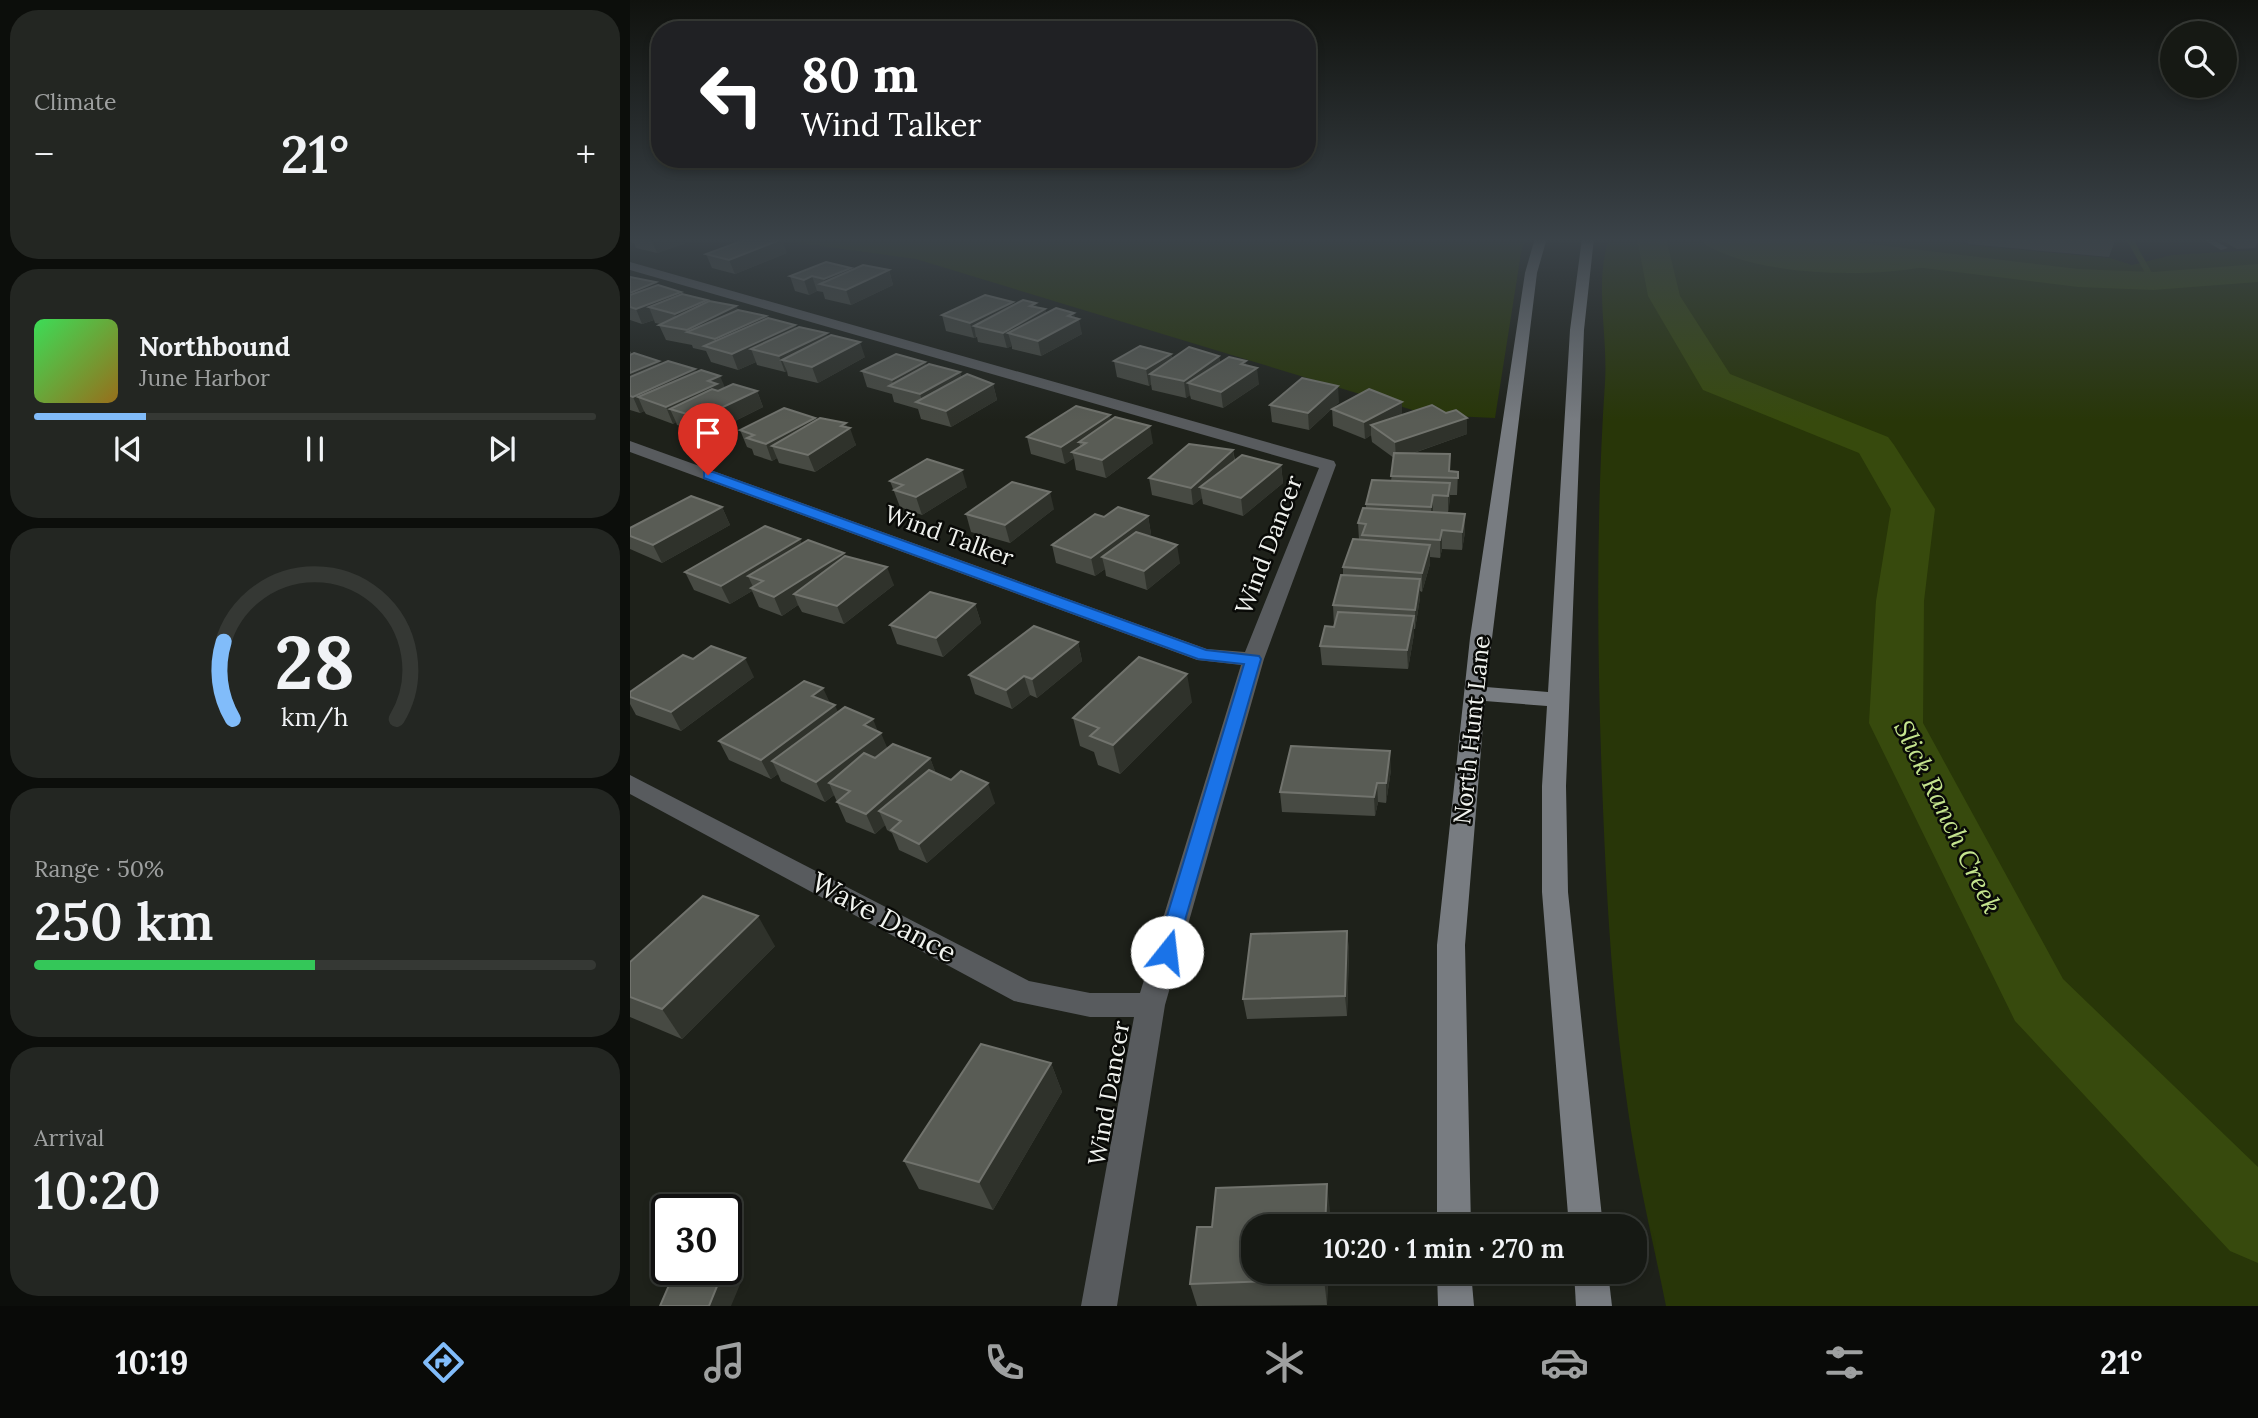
<!DOCTYPE html>
<meta charset="utf-8">
<style>
:root{--surface:#161914;--page:#232622;--text:#f1f3f6;--muted:#9ea0a0;--line:#353834;--accent:#81bcfa}
body{margin:0;font-family:Lora,serif;background:var(--page);color:var(--text);height:100vh;display:flex;flex-direction:column;font-size:26px;white-space:nowrap}
*{box-sizing:border-box;margin:0}
p{font-size:23px;color:var(--muted)}
.icon{flex:none;width:38px;height:38px;fill:none;stroke:currentColor;stroke-width:2;stroke-linecap:round;stroke-linejoin:round}
.map{position:relative;flex:1;overflow:hidden}
.panel{display:flex;flex-direction:column;gap:10px;padding:10px;background:#0c0e0b;width:630px}
.panel>*{flex:none}
.hud{position:absolute;left:21px;top:21px;width:665px;height:147px;border-radius:28px;box-shadow:0 4px 10px #0003,0 0 0 2px var(--line);background:#202124;color:#fff;overflow:hidden}
.controls{position:absolute;left:1530px;top:21px;display:grid;gap:14px}
.controls a{display:grid;place-items:center;width:77px;height:77px;border-radius:50%;background:var(--surface);box-shadow:0 4px 10px #0003,0 0 0 2px var(--line);font-size:35px}
.speed{position:absolute;left:21px;top:1194px;display:flex;gap:14px;font-size:35px;font-weight:700;text-align:center}
.speed>*{display:grid;place-content:center;width:91px;height:91px;border-radius:50%;background:var(--surface);box-shadow:0 4px 10px #0003,0 0 0 2px var(--line);line-height:1}
.speed .limit{border:4px solid #111;border-radius:10px;background:#fff;color:#111}
.pin{position:absolute;display:grid;place-items:center;width:60px;height:60px;color:#fff;margin:-72px -30px;border-radius:50% 50% 50% 0;rotate:-45deg;box-shadow:0 0 7px #0007}
.pin .icon{rotate:45deg}
.me{position:absolute;width:77px;margin:-38px;rotate:16deg;stroke-linejoin:round;filter:drop-shadow(0 0 5px #0008)}
.turn{display:flex;align-items:center;gap:24px;height:147px;padding:0 35px;font-size:32px}
.turn .icon{width:91px;height:91px;stroke-width:2.5}
.turn b{display:block;font-size:49px;line-height:60px}
.big{font-size:52px;font-weight:600;line-height:1.1}
.panel .card{flex:1;display:flex;flex-direction:column;justify-content:center;gap:10px;min-width:0;padding:0 24px;border-radius:28px;background:var(--page)}
.panel .dial{align-items:center;gap:0}
.dial svg{height:182px;overflow:visible;fill:none;stroke:var(--line);stroke-width:7;stroke-linecap:round;text-anchor:middle}
.dial text{fill:var(--text);stroke:none}
.song{display:flex;align-items:center;gap:21px}
.cover{width:84px;height:84px;border-radius:10px;background:linear-gradient(135deg,hsl(130 70% 55%),hsl(40 70% 35%))}
.played{height:7px;border-radius:4px;background:linear-gradient(90deg,var(--accent) 20%,var(--line) 20%)}
.keys{display:flex;justify-content:space-around;direction:ltr}
.heat{display:flex;justify-content:space-between;align-items:center;font-size:38px;direction:ltr}
.charge{height:10px;border-radius:5px;background:linear-gradient(90deg,#34c759 50%,var(--line) 0)}
.trip{position:absolute;left:611px;top:1214px;width:406px;height:70px;border-radius:28px;background:var(--surface);box-shadow:0 4px 10px #0003,0 0 0 2px var(--line);font-weight:600;line-height:70px;text-align:center}
.tab-bar{display:flex;height:112px;justify-content:space-around;align-items:center;background:#090a08;color:var(--muted)}
.tab-bar .icon{width:49px;height:49px}
.tab-bar .selected{color:var(--accent)}
.tab-bar b{font-size:32px;color:var(--text)}
main{display:flex;flex:1;min-height:0}
.map>svg:first-child{display:block}
</style>
<main>
<section class="panel">
<div class="card"><p>Climate</p>
<div class="heat"><a>−</a><b class="big">21°</b><a>+</a></div>
</div>
<div class="card">
<div class="song"><i class="cover"></i><div><b>Northbound</b><p>June Harbor</p></div></div>
<div class="played"></div>
<div class="keys"><svg class="icon" aria-label="previous" viewBox="0 0 24 24"><path d="M18 5L8 12l10 7zM5 5v14"/></svg><svg class="icon" aria-label="pause" viewBox="0 0 24 24"><path d="M8 5v14M16 5v14"/></svg><svg class="icon" aria-label="next" viewBox="0 0 24 24"><path d="M6 5l10 7-10 7zM19 5v14"/></svg></div>
</div>
<div class="card dial"><svg viewBox="0 0 100 80">
<path d="M14 69A42 42 0 1 1 86 69"/>
<path d="M14 69A42 42 0 0 1 10 35" stroke="#81bcfa"/>
<text x="50" y="56" font-size="32" font-weight="700">28</text>
<text x="50" y="72" font-size="11">km/h</text>
</svg></div>
<div class="card"><p>Range · 50%</p><b class="big">250 km</b><div class="charge"></div></div>
<div class="card"><p>Arrival</p><b class="big">10:20</b></div>
</section>
<div class="map">
<svg width="1628" height="1306" viewBox="0 0 1628 1306">
<rect width="100%" height="100%" fill="#1e211a"/>
<g fill="#283608">
<path d="M133,238H899L892,247L865,418L799,415L286,259Z"/>
<path d="M979,238H1315L1337,245L1480,258L1502,265L1542,255L1628,250V1306H1036C1023,1241 1007,1176 998,1110C982,1001 976,891 972,782C967,649 966,515 975,382C978,334 964,284 979,238Z"/>
</g>
<path fill="#374a0d" d="M1072,238H1209L1292,261L1295,267C1233,278 1128,276 1074,244Z"/>
<g fill="none" stroke-linecap="round" stroke-linejoin="round">
<path stroke="#374a0d" stroke-width="6" d="M1499,238L1523,281"/>
<g fill="#374a0d" fill-rule="evenodd">
<path d="M1007,238H1036L1050,296L1100,374L1258,437L1264,445L1305,509L1294,601L1293,723L1433,979L1628,1167V1263L1600,1251L1385,1021L1239,723L1246,601L1261,509L1229,453L1073,390L1018,296Z"/>
<path d="M1107,238H1191L1448,269L1523,272L1628,264V282L1523,290L1448,287L1121,247L1111,244Z"/>
</g>
<path fill="#585b5e" fill-rule="evenodd" d="M1571,238H1580L1598,248L1591,250Z"/>
<path fill="#585b5e" fill-rule="evenodd" d="M0,262L704,461L706,465L634,659L535,1005L487,1306H451L504,1017H460L384,1001L0,794V775L399,981L460,993H510L611,665L567,660L0,452V441L577,649L615,652L689,468L0,270Z"/>
<g fill="#787c81" fill-rule="evenodd">
<path d="M905,238H917L907,273L856,687L918,692L940,330L952,238H964L954,330L936,786L938,892L973,1227H939L912,892V786L917,706L855,701L835,945L841,1227H807V945L840,638L895,273Z"/>
<path d="M807,1272H841L844,1306H808Z"/>
<path d="M944,1272H978L982,1306H946Z"/>
</g>
</g>
<g fill="#474a43">
<path d="M0,238H70L27,253L6,248L4,243L0,242Z"/>
<path d="M1337,238H1486L1479,257L1338,244Z"/>
<path d="M1588,238H1628V243H1627L1625,248L1607,249Z"/>
<path d="M157,253L105,274L82,268L76,254Z"/>
<path d="M221,268L222,270H259L263,285L221,305L195,299L193,292L187,291L179,295L165,291L160,276Z"/>
<path d="M0,277L26,282L27,285L51,292L52,294L77,300L78,302L106,306L108,310L136,316L137,319L165,325L166,328L198,337L235,357L188,383L158,376L157,371L155,372L127,365L126,362L108,370L81,362L76,351L63,348L62,345L36,340L29,325L30,324L25,323L24,320L12,324L0,320Z"/>
<path d="M384,305L407,307L415,309L416,313L445,318L452,334L411,356L382,349V346L377,348L348,342L347,337L344,338L316,331L312,315Z"/>
<path d="M0,351L2,354L31,364L67,372L95,388L127,391L133,407L77,435L47,425L46,422L43,424L16,414L14,411L10,413L0,410Z"/>
<path d="M541,354L542,358L589,356L590,363L616,361V365L629,384L593,408L561,399L560,395L556,398L522,390L521,384L519,386L487,377L484,361Z"/>
<path d="M295,362L296,366L330,372L331,377L363,384L367,400L321,427L291,419L288,409L264,402L262,394L237,387L232,371Z"/>
<path d="M709,402L679,430L642,422L640,405Z"/>
<path d="M772,402V415L816,413L837,418V434L784,453L820,472H828L827,495H820L818,513L835,532L832,550L812,549L810,558L800,557V564L792,592L790,591V598L785,629H784V634L778,669L692,665L690,646L704,627L703,605L713,575V567L729,540L728,523L736,508V504L761,481L764,458L742,442L741,435L735,439L703,426L702,409Z"/>
<path d="M185,418L186,420L218,428L226,445L185,472L149,463L147,458L142,461L124,455L122,449L117,447L110,430Z"/>
<path d="M481,420L523,443L476,478L446,470L444,458L435,464L401,454L397,437Z"/>
<path d="M603,450L605,460L651,465L653,483L613,516L573,504L572,498L563,505L522,495L519,478Z"/>
<path d="M260,481L337,487L292,515L270,507Z"/>
<path d="M92,507L100,525L32,563L0,549V528Z"/>
<path d="M424,509L380,543L341,532L336,514Z"/>
<path d="M518,516L521,534L518,536L550,563L517,590L476,576L475,569L465,576L426,563L422,545L474,517Z"/>
<path d="M172,543L215,556L264,585L214,624L172,612L168,605L152,616L129,607L122,591L100,604L64,590L55,572Z"/>
<path d="M345,604L351,623L313,657L267,644L260,625Z"/>
<path d="M448,642L452,661L407,698L400,695L382,709L345,694L339,675Z"/>
<path d="M124,677L51,731L6,715L0,704V697Z"/>
<path d="M562,702L490,774L468,765L464,752L450,746L443,718Z"/>
<path d="M200,703L208,713L248,731L257,748L300,758L306,774L365,803L297,863L269,850L262,833L257,830L255,825L245,834L216,822L204,795L195,802L151,781L148,774L141,779L99,760L89,741Z"/>
<path d="M761,770L756,803L748,802L745,816L652,812L650,792Z"/>
<path d="M717,931L719,951L717,1016L617,1019L613,999Z"/>
<path d="M145,946L52,1039L0,1017V962Z"/>
<path d="M421,1063L432,1092L363,1210L289,1189L274,1161Z"/>
<path d="M700,1211L697,1305L567,1306L560,1284L582,1227Z"/>
</g>
<g fill="#2f322b">
<path d="M16,238H70L27,253L21,239Z"/>
<path d="M152,239L157,253L105,274L99,260Z"/>
<path d="M221,268L226,282L196,286L194,279Z"/>
<path d="M259,270L263,285L221,305L216,290Z"/>
<path d="M182,276L187,291L179,295L174,280Z"/>
<path d="M26,282L32,296L0,307V293Z"/>
<path d="M51,292L57,306L19,307L24,320L12,324L6,309Z"/>
<path d="M77,300L83,315L51,329L45,314Z"/>
<path d="M383,302L387,317L344,326L346,337L344,338L340,323Z"/>
<path d="M406,303L408,313L415,309L419,324L378,333L382,346L377,348L373,333L400,306Z"/>
<path d="M106,306L112,321L59,333L57,330Z"/>
<path d="M444,313L446,321L449,319L452,334L411,356L408,341L438,316Z"/>
<path d="M136,316L141,331L90,351L85,339Z"/>
<path d="M165,325L171,341L121,349L126,362L108,370L102,354Z"/>
<path d="M197,333L202,349L152,360L157,371L155,372L149,356Z"/>
<path d="M230,342L235,357L188,383L182,367Z"/>
<path d="M541,354L544,369L520,374L521,384L519,386L516,369Z"/>
<path d="M589,356L591,372L558,383L560,395L556,398L554,381Z"/>
<path d="M29,361L36,377L0,392V373Z"/>
<path d="M616,361L617,374L627,368L629,384L593,408L591,392L611,364Z"/>
<path d="M295,362L300,378L264,387L262,380Z"/>
<path d="M65,369L72,385L8,397L14,411L10,413L3,397Z"/>
<path d="M330,372L334,388L293,404L290,394Z"/>
<path d="M90,376L97,392L40,409L46,422L43,424L36,407L78,381Z"/>
<path d="M363,384L367,400L321,427L316,411Z"/>
<path d="M708,386L709,402L679,430L678,413Z"/>
<path d="M127,391L133,407L77,435L70,418Z"/>
<path d="M772,402V418L741,425V435L735,439L734,422Z"/>
<path d="M480,415L483,431L456,443L449,442L452,453L442,452L444,458L435,464L431,447Z"/>
<path d="M185,418L192,434L142,446L147,458L142,461L136,444Z"/>
<path d="M837,418V434L766,459L765,442Z"/>
<path d="M216,423L218,430L220,428L226,445L185,472L178,455Z"/>
<path d="M520,426L523,443L476,478L472,460Z"/>
<path d="M603,450L605,467L570,487L572,498L563,505L561,488Z"/>
<path d="M651,465L653,483L613,516L611,498Z"/>
<path d="M332,470L337,487L292,515L286,497Z"/>
<path d="M820,483V501L818,513V496Z"/>
<path d="M420,492L424,509L380,543L375,525Z"/>
<path d="M803,495V512L801,524V507Z"/>
<path d="M92,507L100,525L32,563L23,545Z"/>
<path d="M835,514V532L832,550V532Z"/>
<path d="M518,516L521,534L485,562L472,557L475,569L465,576L461,558Z"/>
<path d="M812,530V549L810,558V540Z"/>
<path d="M170,539L178,557L133,581L118,576L124,589L121,588L122,591L100,604L91,586Z"/>
<path d="M547,545L550,563L517,590L514,571Z"/>
<path d="M800,545V564L792,592V573Z"/>
<path d="M214,553L221,571L164,594L168,605L152,616L144,597Z"/>
<path d="M257,567L264,585L214,624L207,606Z"/>
<path d="M790,579V598L785,629V610Z"/>
<path d="M345,604L351,623L313,657L306,638Z"/>
<path d="M784,616V634L778,669L777,650Z"/>
<path d="M448,642L452,661L407,698L402,679Z"/>
<path d="M115,658L124,677L51,731L41,712Z"/>
<path d="M557,674L562,702L490,774L483,745Z"/>
<path d="M394,676L400,695L382,709L376,690Z"/>
<path d="M193,688L202,707L182,696Z"/>
<path d="M205,705L213,724L142,761L148,774L141,779L131,760Z"/>
<path d="M243,719L249,734L251,733L259,752L199,783L204,795L195,802L186,782L234,725Z"/>
<path d="M760,751L761,770L756,803V783Z"/>
<path d="M300,758L308,778L249,811L255,825L245,834L236,814Z"/>
<path d="M358,783L365,803L297,863L289,844Z"/>
<path d="M747,783L748,802L745,816L744,797Z"/>
<path d="M128,916L145,946L52,1039L32,1009Z"/>
<path d="M717,931L719,951L717,1016L715,996Z"/>
<path d="M421,1063L432,1092L363,1210L349,1182Z"/>
<path d="M697,1184L700,1211V1227H695Z"/>
<path d="M99,1257L114,1275L101,1306H79L94,1269H96V1263Z"/>
<path d="M694,1272H698L697,1305L694,1279Z"/>
</g>
<g fill="#595c55" stroke="#71736d" stroke-width="2">
<path d="M120,238H147L152,239L99,260L76,254Z"/>
<path d="M196,262L221,268L194,279L182,276L174,280L160,276Z"/>
<path d="M233,265L259,270L216,290L190,284Z"/>
<path d="M0,277L26,282L0,293Z"/>
<path d="M28,285L51,292L6,309L0,307V295Z"/>
<path d="M52,294L77,300L45,314L19,307Z"/>
<path d="M355,295L383,302L340,323L312,315Z"/>
<path d="M393,300L406,303L400,306L415,309L373,333L344,326Z"/>
<path d="M79,301L106,306L57,330L29,325Z"/>
<path d="M426,308L444,313L438,316L449,319L408,341L378,333Z"/>
<path d="M108,310L136,316L85,339L57,332Z"/>
<path d="M138,318L165,325L102,354L74,346Z"/>
<path d="M169,327L197,333L149,356L121,349Z"/>
<path d="M201,335L230,342L182,367L152,360Z"/>
<path d="M510,346L541,354L516,369L484,361Z"/>
<path d="M559,347L589,356L554,381L520,374Z"/>
<path d="M4,353L29,361L0,373V355Z"/>
<path d="M266,354L295,362L262,380L232,371Z"/>
<path d="M599,357L616,361L611,364L627,368L591,392L558,383Z"/>
<path d="M38,361L65,369L3,397L0,396V377Z"/>
<path d="M299,364L330,372L290,394L259,386Z"/>
<path d="M71,370L90,376L78,381L87,384L36,407L8,397Z"/>
<path d="M337,374L363,384L316,411L286,402Z"/>
<path d="M672,378L708,386L678,413L640,405Z"/>
<path d="M103,384L127,391L70,418L40,409L82,389L88,391Z"/>
<path d="M739,389L772,402L734,422L702,409Z"/>
<path d="M802,405L816,413L826,410L837,418L765,442L741,425Z"/>
<path d="M446,406L480,415L431,447L397,437Z"/>
<path d="M154,408L185,418L136,444L117,438L124,435L110,430Z"/>
<path d="M485,417L520,426L472,460L442,452L456,443L449,442Z"/>
<path d="M190,418L216,423L211,426L220,428L178,455L142,446Z"/>
<path d="M559,444L603,450L561,488L519,478Z"/>
<path d="M764,453L820,454L819,471L828,472V478L761,476Z"/>
<path d="M612,455L651,465L611,498L570,487Z"/>
<path d="M297,459L332,470L286,497L264,490L273,485L260,481Z"/>
<path d="M742,480L820,483L818,496L803,495L801,507L736,504Z"/>
<path d="M382,482L420,492L375,525L336,514Z"/>
<path d="M61,496L92,507L23,545L0,536V528Z"/>
<path d="M488,507L518,516L461,558L422,545L465,514L474,517Z"/>
<path d="M733,508L835,514L832,532L812,530L810,540L732,535L736,524L728,523Z"/>
<path d="M135,526L170,539L91,586L55,572Z"/>
<path d="M506,532L547,545L514,571L472,557Z"/>
<path d="M723,539L800,545L792,573L713,567Z"/>
<path d="M178,540L214,553L144,597L121,588L133,581L118,576Z"/>
<path d="M215,556L257,567L207,606L164,594Z"/>
<path d="M711,575L790,579L785,610L703,605Z"/>
<path d="M300,592L345,604L306,638L260,625Z"/>
<path d="M708,612L784,616L777,650L690,646L695,626L704,627Z"/>
<path d="M404,626L448,642L402,679L394,676L376,690L339,675Z"/>
<path d="M81,646L115,658L41,712L0,697V692L53,655L63,659Z"/>
<path d="M509,657L557,674L483,745L460,736L469,728L443,718Z"/>
<path d="M174,681L193,688L182,696L205,705L131,760L89,741Z"/>
<path d="M215,707L243,719L234,725L251,733L186,782L142,761Z"/>
<path d="M263,744L300,758L236,814L207,802L220,791L199,783L234,753L245,758Z"/>
<path d="M661,746L760,751L756,783H747L744,797L650,792Z"/>
<path d="M299,770L321,780L331,771L358,783L289,844L261,830L271,821L249,811Z"/>
<path d="M73,896L128,916L32,1009L0,997V962Z"/>
<path d="M717,931L715,996L613,999L621,934Z"/>
<path d="M351,1044L421,1063L349,1182L274,1161Z"/>
<path d="M697,1184L695,1227H623V1272H694V1279L560,1284L567,1227H582L586,1188Z"/>
<path d="M46,1269H94L79,1306H30Z"/>
</g>
<linearGradient id="sky" x2="0" y2="1"><stop stop-color="#10120e"/><stop offset="0.57" stop-color="#3b4349"/><stop offset="1" stop-color="#3b4349" stop-opacity="0"/></linearGradient>
<rect width="1628" height="421" fill="url(#sky)"/>
<path fill="#1a73e8" stroke="#114b97" stroke-width="2" d="M74,472H83L576,650L629,656L631,659L544,958L537,961L529,958L526,952L614,664L568,659L74,478Z"/>
<g text-anchor="middle" stroke-width="5" stroke-linejoin="round" paint-order="stroke">
<g font-size="24" fill="#f0f2ee" stroke="#090a07">
<text transform="translate(319 536) rotate(20)" y="8">Wind Talker</text>
<text transform="translate(639 545) rotate(-69)" y="8">Wind Dancer</text>
<text transform="translate(842 730) rotate(-84)" y="8">North Hunt Lane</text>
<text transform="translate(479 1093) rotate(-80)" y="8">Wind Dancer</text>
</g>
<g font-size="26" font-style="italic" fill="#c4e48e" stroke="#090a07">
<text transform="translate(1318 817) rotate(64)" y="9">Slick Ranch Creek</text>
</g>
<g font-size="28" fill="#f0f2ee" stroke="#090a07">
<text transform="translate(254 917) rotate(28)" y="10">Wave Dance</text>
</g>
</g>
</svg>
<div class="controls">
<a><svg class="icon" aria-label="search" viewBox="0 0 24 24"><circle cx="10" cy="10" r="6"/><path d="M15 15l6 6"/></svg></a>
</div>
<div class="speed"><div class="limit">30</div></div>
<div class="pin" style="left:78px;top:475px;background:#d93025"><svg class="icon" aria-label="arrive" viewBox="0 0 24 24"><path d="M6 21V4h12l-3 4 3 4H6"/></svg></div>
<svg class="me" style="left:537px;top:952px" viewBox="-20 -20 40 40"><circle r="19" fill="#fff"/><path d="M0-13L10 11 0 6-10 11z" fill="#1a73e8"/></svg>
<div class="trip">10:20 · 1 min · 270 m</div>
<div class="hud">
<div class="turn"><svg class="icon" aria-label="left" viewBox="0 0 24 24"><path d="M17 20v-9H6M10 6l-5 5 5 5"/></svg><div><b>80 m</b>Wind Talker</div></div>
</div>
</div>
</main>
<nav class="tab-bar">
<b>10:19</b>
<svg class="icon selected" aria-label="directions" viewBox="0 0 24 24"><path d="M12 3l9 9-9 9-9-9zM9 14v-3h6M13 9l2 2-2 2"/></svg>
<svg class="icon" aria-label="music" viewBox="0 0 24 24"><path d="M9 18V5l10-2v13"/><circle cx="6" cy="18" r="3"/><circle cx="16" cy="16" r="3"/></svg>
<svg class="icon" aria-label="phone" viewBox="0 0 24 24"><path d="M5 4h4l2 5-3 2q2 4 5 5l2-3 5 2v4C11 20 4 13 5 4z"/></svg>
<svg class="icon" aria-label="climate" viewBox="0 0 24 24"><path d="M12 3v18M4 7l16 10M4 17L20 7"/></svg>
<svg class="icon" aria-label="car" viewBox="0 0 24 24"><path d="M5 17H2v-5l4-1 3-4h7l3 4 3 1v5h-3M9 17h6M6 11h13"/><circle cx="7" cy="17" r="2"/><circle cx="17" cy="17" r="2"/></svg>
<svg class="icon" aria-label="filters" viewBox="0 0 24 24"><path d="M4 7h16M4 17h16"/><circle cx="9" cy="7" r="2"/><circle cx="15" cy="17" r="2"/></svg>
<b>21°</b>
</nav>
